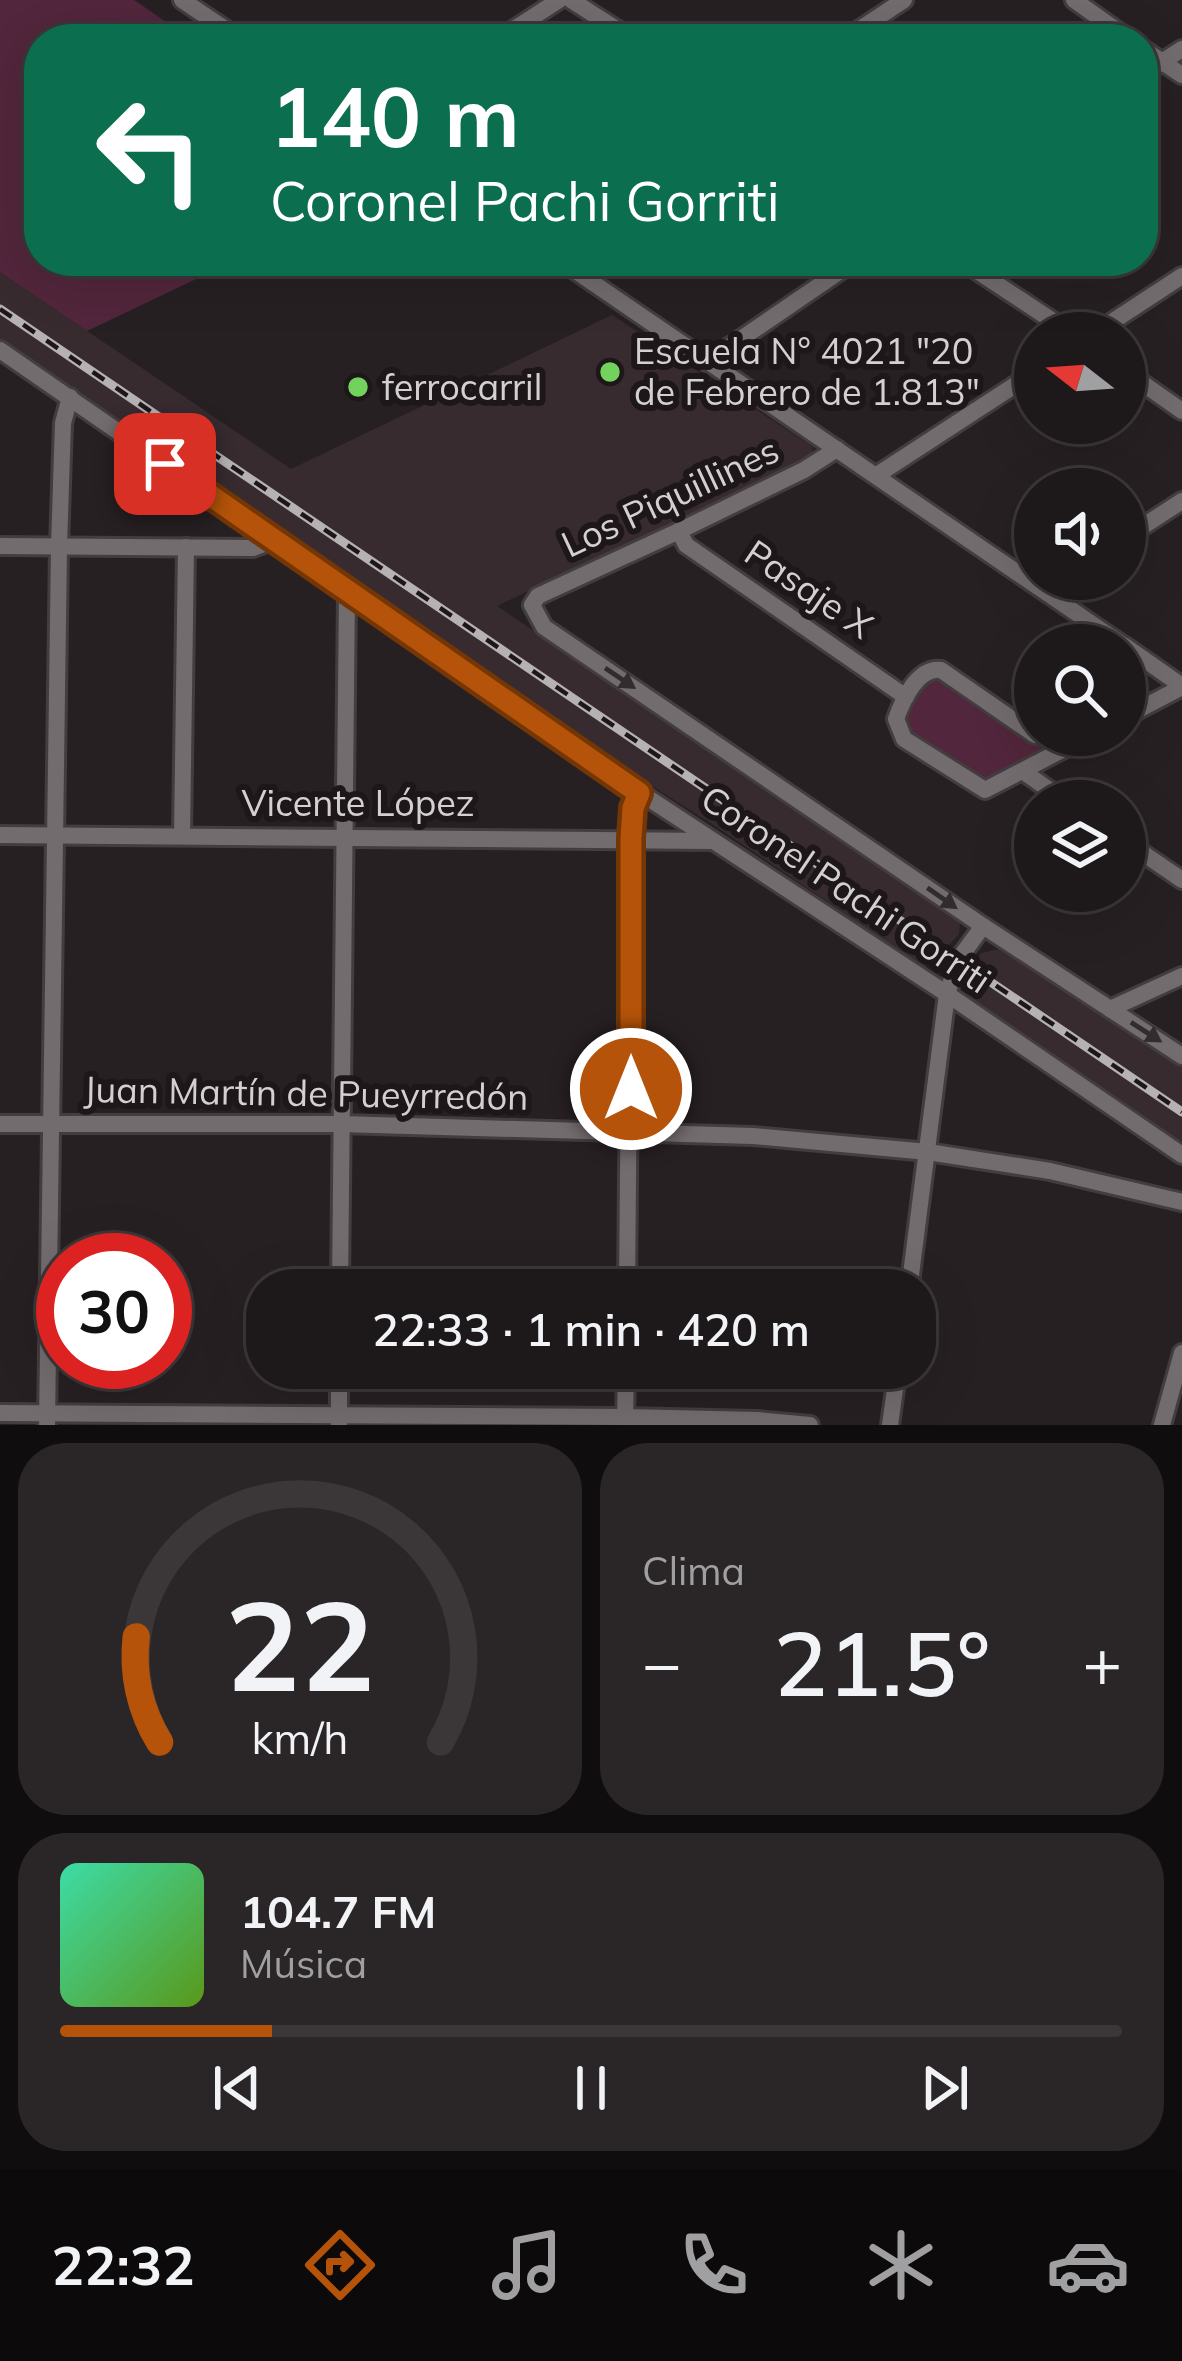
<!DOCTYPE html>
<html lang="es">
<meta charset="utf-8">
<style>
:root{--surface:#1d181a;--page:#2a2527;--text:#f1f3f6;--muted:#a0a0a2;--line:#3b3739;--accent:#b45309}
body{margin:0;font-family:Mulish,sans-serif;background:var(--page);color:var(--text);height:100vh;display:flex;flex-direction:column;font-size:45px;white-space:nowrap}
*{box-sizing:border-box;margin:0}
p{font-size:39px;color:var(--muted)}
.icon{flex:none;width:66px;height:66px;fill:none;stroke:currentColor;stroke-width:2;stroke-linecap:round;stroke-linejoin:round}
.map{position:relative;height:1425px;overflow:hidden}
.details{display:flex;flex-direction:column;gap:18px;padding:18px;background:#100d0e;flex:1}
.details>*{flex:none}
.banner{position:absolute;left:24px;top:24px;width:1134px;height:252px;border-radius:48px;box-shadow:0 12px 48px #0002,0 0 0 3px var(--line);background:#0b6e4f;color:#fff;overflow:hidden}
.needle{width:78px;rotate:287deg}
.fabs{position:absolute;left:1014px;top:312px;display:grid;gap:24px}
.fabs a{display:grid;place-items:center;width:132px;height:132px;border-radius:50%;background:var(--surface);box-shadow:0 12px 48px #0002,0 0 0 3px var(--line);font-size:60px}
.speed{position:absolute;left:36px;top:1233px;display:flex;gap:24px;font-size:60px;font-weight:700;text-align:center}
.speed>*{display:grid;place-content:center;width:156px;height:156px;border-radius:50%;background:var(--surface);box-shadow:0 12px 48px #0002,0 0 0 3px var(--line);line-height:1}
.speed .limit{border:18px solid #d22;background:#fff;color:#111}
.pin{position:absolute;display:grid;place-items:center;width:102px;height:102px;color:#fff;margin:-51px;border-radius:24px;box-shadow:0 6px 18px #0006}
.me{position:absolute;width:132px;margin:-66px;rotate:0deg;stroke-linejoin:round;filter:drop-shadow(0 0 9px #0008)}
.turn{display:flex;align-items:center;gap:42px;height:252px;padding:0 48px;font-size:54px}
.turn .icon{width:156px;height:156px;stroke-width:2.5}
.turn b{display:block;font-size:84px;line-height:102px}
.big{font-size:90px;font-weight:600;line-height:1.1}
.details .tile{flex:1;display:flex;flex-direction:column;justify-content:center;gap:18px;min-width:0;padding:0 42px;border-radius:48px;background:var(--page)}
.details .dial{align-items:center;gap:0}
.dial svg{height:312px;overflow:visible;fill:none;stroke:var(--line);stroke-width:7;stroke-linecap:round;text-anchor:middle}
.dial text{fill:var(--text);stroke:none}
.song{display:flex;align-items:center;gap:36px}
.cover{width:144px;height:144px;border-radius:18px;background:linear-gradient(135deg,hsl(160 70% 55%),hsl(90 70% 35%))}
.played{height:12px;border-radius:6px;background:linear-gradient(90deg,var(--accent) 20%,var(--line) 20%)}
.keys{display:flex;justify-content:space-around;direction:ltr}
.heat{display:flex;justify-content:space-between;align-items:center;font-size:66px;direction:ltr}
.details .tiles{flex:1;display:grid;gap:18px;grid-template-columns:1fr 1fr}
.tile:last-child{grid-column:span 2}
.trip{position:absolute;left:246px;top:1269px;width:690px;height:120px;border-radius:48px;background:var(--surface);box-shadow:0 12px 48px #0002,0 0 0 3px var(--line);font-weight:600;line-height:120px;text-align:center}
.dock{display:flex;height:192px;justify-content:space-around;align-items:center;background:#0c0a0a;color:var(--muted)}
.dock .icon{width:84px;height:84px}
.dock .selected{color:var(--accent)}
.dock b{font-size:54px;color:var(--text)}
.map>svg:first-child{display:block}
</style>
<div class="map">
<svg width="1182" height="1425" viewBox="0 0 1182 1425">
<rect width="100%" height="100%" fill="#272023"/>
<g fill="#372b30">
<path d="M0,272L291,469L612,315L813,447L811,457L497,606L955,917L960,924L959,934L933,963L924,967L709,822L506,694L71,388L0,345Z"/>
<path d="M999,949L1182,1067V1153L1150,1133L966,996V980L981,953Z"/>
</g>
<g fill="#52263c">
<path d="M0,0H134L191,39H39V261H234L87,331L0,272Z"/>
<path d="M926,670L974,693L1060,751L995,787L906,741L898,712Z"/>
</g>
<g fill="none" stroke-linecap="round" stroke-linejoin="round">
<g stroke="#423d3f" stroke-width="22">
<g id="minor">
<path d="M182,0L240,39"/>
<path d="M571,0L632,39"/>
<path d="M1074,0L1129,39"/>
<path d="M499,39L559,0"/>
<path d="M845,39L904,0"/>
<path d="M1143,49L1182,75"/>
<path d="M1143,74L1182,49"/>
<path d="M561,261L1123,645"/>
<path d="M962,261L1071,333"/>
<path d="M1095,333L1182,276"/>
<path d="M0,350L639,792L947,994L1182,1155"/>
<path d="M707,362L855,261"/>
<path d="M1125,371L1182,411"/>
<path d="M837,449L804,470L679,531L538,596L532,605L544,627L983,926L1182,1056"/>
<path d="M877,475L1035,372"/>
<path d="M679,531L686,545L906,697"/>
<path d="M1125,538L1182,501"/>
<path d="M0,546L253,548L274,540"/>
<path d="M1125,646L1182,686"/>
<path d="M1125,717L1182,687"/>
<path d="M1035,735L941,670C918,667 903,699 896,719L904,739L985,790L1091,735"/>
<path d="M1024,772L1065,801"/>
<path d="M0,835L713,841"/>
<path d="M182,835L186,547"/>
<path d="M1125,841L1182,880"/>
<path d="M1110,1009L1182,976"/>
<path d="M0,1124H341L753,1136L928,1152L1050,1171L1182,1202"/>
<path d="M340,1290L347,592"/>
<path d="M627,1290L631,838L639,792"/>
<path d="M909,1290L947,994L958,960L983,926"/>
<path d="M0,1413L625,1417L757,1420L810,1425"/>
<path d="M625,1424L626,1368"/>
<path d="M47,1425L59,547L63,423L70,397"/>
<path d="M339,1425V1368"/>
<path d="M890,1425L898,1368"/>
<path d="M1162,1425L1182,1353"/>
</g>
</g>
<use href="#minor" stroke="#736c6f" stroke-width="16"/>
<g stroke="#b6b2b3" stroke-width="9">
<path id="rail" d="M0,309L1182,1112"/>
</g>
<use href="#rail" stroke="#1d171a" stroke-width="4.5" stroke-dasharray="14" stroke-linecap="butt"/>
</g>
<defs><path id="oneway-solid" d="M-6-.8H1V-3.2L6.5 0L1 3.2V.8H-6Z" transform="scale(3)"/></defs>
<g fill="#322c2f">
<use href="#oneway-solid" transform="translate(620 678) rotate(34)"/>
<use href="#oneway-solid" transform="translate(942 898) rotate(35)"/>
<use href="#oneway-solid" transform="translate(1146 1032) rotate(33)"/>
</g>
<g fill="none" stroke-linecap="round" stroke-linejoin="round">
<g stroke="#753606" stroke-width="30">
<path id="route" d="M165,464L639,793L633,808L631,838V1089"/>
</g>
<use href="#route" stroke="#b45309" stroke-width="21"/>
</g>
<g fill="#73d25d" stroke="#1d171a" stroke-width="4.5">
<circle cx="610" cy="372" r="12"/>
<circle cx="358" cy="387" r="12"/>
</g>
<g text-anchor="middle" stroke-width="12" stroke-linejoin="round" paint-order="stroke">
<g font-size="36" fill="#d4d0d1" stroke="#1d171a" text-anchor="start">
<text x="634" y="364">Escuela N° 4021 "20<tspan x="634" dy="41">de Febrero de 1.813"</tspan></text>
<text x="382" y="400">ferrocarril</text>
</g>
<g font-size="36" fill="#d4d0d1" stroke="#1d171a">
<text transform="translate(670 497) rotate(-25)" y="13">Los Piquillines</text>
<text transform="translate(809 589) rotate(34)" y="13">Pasaje X</text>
<text x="358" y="816">Vicente López</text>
<text transform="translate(846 889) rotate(34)" y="13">Coronel Pachi Gorriti</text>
<text transform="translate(306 1093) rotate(1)" y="13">Juan Martín de Pueyrredón</text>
</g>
</g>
</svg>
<div class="fabs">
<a><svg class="needle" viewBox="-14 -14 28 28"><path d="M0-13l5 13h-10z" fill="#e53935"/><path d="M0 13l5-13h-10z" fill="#a0a0a2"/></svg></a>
<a><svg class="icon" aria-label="sound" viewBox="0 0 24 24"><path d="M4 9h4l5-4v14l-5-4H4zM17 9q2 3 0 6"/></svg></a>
<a><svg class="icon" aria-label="search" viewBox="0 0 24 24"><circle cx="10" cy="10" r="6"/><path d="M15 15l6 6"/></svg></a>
<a><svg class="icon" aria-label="layers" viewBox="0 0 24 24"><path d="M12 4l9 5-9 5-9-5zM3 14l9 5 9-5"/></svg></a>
</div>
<div class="speed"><div class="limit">30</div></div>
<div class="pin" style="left:165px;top:464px;background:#d93025"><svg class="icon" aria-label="arrive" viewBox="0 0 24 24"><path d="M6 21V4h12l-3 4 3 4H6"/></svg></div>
<svg class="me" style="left:631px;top:1089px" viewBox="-20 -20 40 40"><circle r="17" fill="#b45309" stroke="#fff" stroke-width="3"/><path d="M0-11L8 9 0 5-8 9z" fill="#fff"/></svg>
<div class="trip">22:33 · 1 min · 420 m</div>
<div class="banner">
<div class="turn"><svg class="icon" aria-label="left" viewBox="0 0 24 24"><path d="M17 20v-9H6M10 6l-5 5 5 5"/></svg><div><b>140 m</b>Coronel Pachi Gorriti</div></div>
</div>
</div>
<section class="details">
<div class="tiles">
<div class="tile dial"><svg viewBox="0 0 100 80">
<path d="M14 69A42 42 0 1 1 86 69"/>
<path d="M14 69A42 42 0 0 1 8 42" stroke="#b45309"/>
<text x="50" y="56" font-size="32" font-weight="700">22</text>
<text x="50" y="72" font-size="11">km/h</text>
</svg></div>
<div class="tile"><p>Clima</p>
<div class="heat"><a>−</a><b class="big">21.5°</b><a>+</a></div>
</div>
<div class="tile">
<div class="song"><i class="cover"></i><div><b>104.7 FM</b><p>Música</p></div></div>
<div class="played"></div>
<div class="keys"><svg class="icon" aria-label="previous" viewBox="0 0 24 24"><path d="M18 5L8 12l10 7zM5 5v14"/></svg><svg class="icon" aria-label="pause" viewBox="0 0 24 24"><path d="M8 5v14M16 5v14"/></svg><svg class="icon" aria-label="next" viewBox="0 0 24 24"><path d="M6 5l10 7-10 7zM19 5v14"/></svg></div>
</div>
</div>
</section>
<nav class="dock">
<b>22:32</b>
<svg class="icon selected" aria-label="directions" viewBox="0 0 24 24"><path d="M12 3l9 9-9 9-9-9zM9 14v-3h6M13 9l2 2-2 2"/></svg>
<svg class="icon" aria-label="music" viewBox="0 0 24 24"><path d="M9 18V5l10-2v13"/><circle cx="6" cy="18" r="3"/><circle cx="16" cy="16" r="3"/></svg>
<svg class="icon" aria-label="phone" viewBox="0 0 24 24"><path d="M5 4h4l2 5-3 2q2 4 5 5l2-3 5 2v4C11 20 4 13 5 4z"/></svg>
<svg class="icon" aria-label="climate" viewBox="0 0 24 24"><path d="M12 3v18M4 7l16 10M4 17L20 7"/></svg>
<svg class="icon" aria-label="car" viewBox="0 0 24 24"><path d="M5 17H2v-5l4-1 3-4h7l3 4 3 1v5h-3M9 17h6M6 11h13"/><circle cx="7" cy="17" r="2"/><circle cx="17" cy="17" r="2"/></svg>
</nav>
